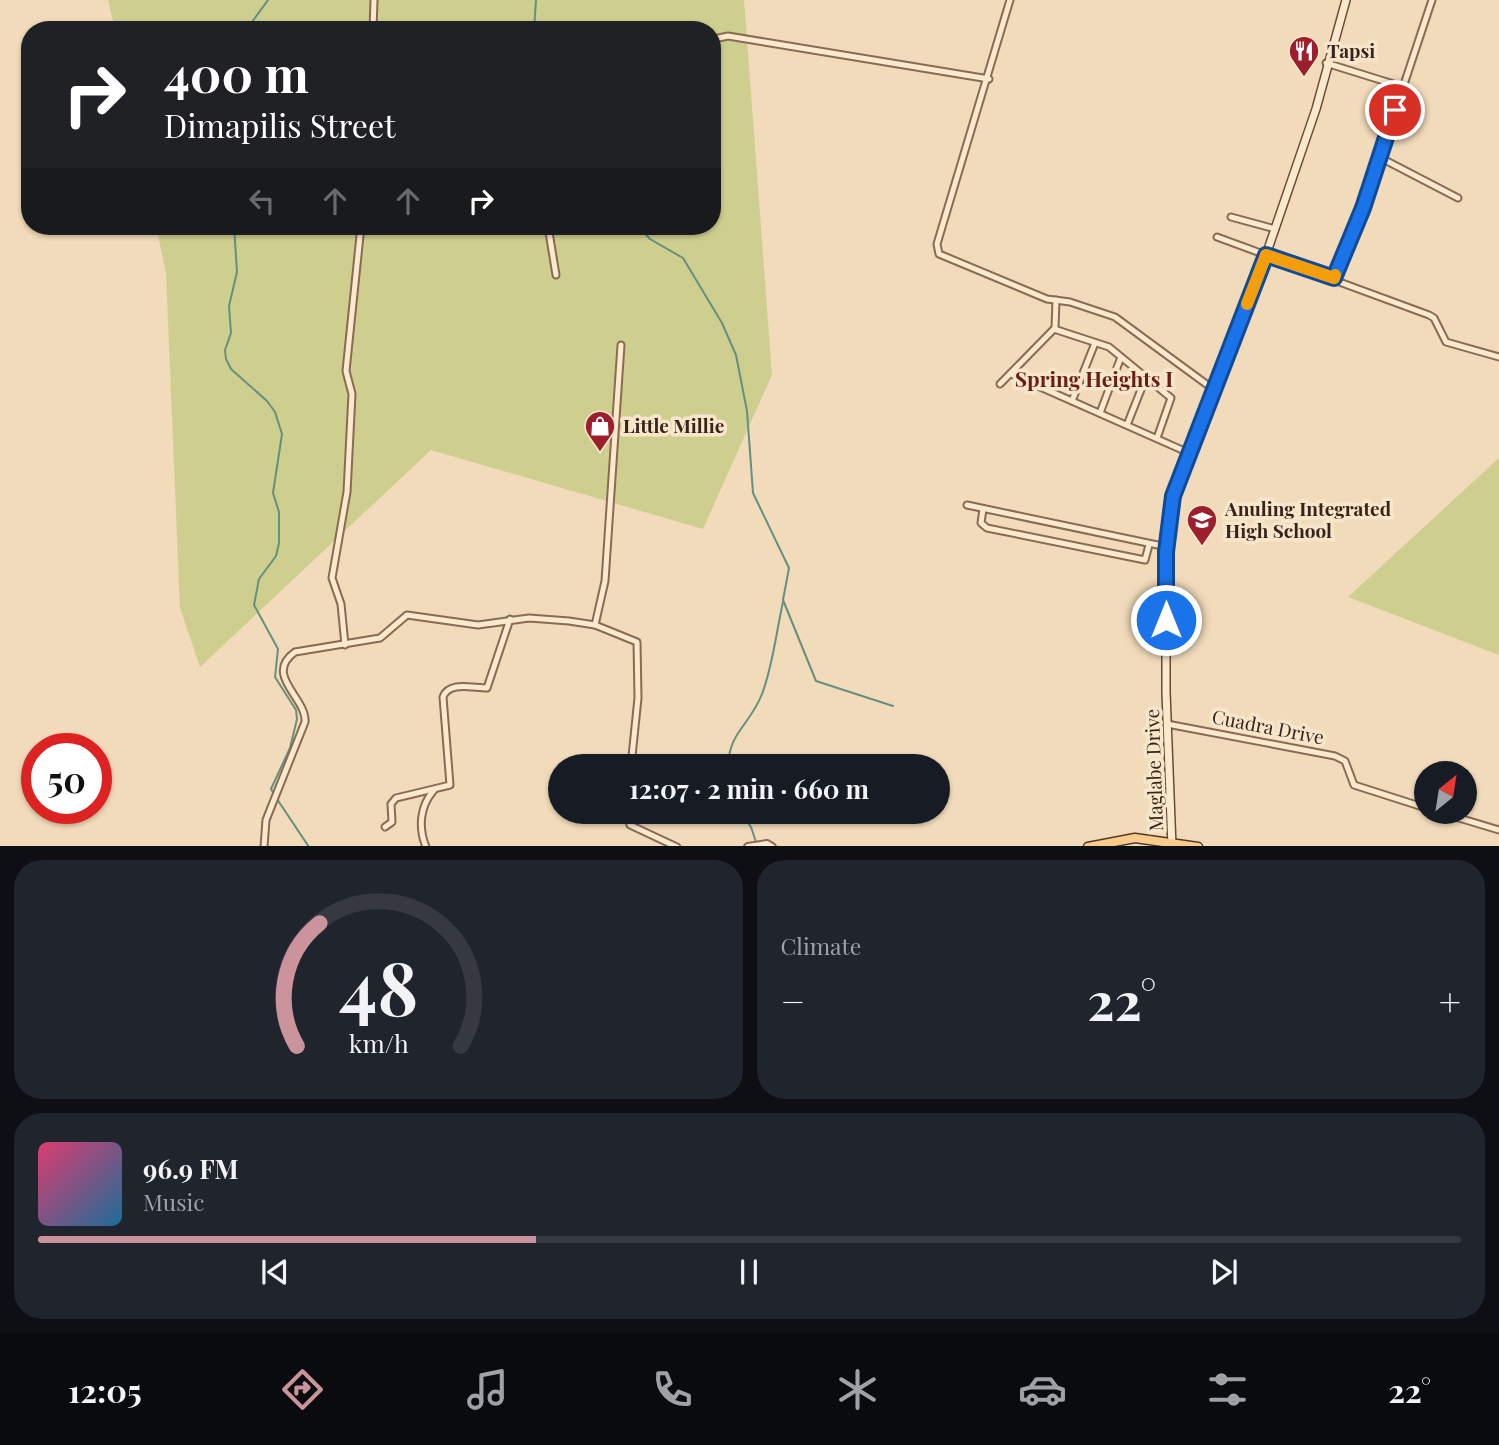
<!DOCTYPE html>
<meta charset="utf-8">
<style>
:root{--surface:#171b24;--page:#20242c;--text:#f1f3f6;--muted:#9ea1a6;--line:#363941;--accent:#cb949c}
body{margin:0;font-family:"Playfair Display",serif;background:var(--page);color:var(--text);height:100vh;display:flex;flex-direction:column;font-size:26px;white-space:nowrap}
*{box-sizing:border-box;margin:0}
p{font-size:23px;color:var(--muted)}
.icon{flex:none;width:38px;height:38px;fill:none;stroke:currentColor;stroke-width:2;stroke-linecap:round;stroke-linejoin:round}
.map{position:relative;height:846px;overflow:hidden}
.sheet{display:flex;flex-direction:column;gap:14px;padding:14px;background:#0d0f14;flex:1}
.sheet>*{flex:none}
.hud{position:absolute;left:21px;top:21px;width:700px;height:214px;border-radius:28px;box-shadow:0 2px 5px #0004;background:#202124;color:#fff;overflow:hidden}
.needle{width:46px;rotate:30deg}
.tools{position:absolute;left:1414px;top:761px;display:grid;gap:14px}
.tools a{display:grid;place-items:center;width:63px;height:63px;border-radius:50%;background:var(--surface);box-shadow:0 2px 5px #0004;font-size:35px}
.speed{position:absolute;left:21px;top:733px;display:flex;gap:14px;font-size:35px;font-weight:700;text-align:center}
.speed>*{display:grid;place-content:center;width:91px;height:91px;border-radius:50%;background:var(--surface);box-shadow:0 2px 5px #0004;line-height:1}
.speed .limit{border:10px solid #d22;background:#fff;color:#111}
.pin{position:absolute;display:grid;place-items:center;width:60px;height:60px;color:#fff;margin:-30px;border:4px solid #fff;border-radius:50%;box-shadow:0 2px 7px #0007}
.me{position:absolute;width:77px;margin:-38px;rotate:0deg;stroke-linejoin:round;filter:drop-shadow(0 0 5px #0008)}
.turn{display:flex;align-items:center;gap:24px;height:147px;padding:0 28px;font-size:32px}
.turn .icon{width:91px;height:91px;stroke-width:2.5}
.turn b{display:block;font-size:49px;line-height:60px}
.lanes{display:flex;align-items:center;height:66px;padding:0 28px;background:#0003;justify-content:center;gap:35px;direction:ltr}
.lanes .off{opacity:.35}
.big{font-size:52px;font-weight:700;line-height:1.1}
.sheet .widget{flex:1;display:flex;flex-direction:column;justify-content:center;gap:10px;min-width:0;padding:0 24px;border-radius:28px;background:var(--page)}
.sheet .dial{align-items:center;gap:0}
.dial svg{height:182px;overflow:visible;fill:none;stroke:var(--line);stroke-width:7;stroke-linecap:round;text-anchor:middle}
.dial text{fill:var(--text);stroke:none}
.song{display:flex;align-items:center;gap:21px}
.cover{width:84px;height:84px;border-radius:10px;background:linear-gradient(135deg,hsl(340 70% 55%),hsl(200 70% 35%))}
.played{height:7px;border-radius:4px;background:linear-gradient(90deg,var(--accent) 35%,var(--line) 35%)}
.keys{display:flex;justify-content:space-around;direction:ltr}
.heat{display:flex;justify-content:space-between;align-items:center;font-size:38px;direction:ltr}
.sheet .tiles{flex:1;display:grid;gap:14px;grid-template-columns:1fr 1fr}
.widget:last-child{grid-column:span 2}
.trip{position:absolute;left:548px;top:754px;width:402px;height:70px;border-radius:35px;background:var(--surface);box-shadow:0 2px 5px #0004;font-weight:700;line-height:70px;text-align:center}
.menu{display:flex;height:112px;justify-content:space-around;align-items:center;background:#090b0e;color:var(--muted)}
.menu .icon{width:49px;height:49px}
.menu .on{color:var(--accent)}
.menu b{font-size:32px;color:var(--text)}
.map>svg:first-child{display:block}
</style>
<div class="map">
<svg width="1499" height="847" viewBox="0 0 1499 847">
<rect width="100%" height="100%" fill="#f1dbba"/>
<g fill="#cecf8e">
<path d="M108,0H744L772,375L703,529L431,450L200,667L180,608L166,273L156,226H712V30H115Z"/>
<path d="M1499,458V655L1348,597Z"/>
</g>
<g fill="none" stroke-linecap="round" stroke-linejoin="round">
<g stroke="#668f80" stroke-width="2">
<path d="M240,30L252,22L268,0"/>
<path d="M534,30L536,0"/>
<path d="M234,226L237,272L229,306L231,333L225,350L226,359L231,369L267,401L275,412L282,434L273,493L279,512V543L276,556L259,579L254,605L278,649L275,677L296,710L297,719L290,748L271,789L274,794"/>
<path d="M638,226L650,239L683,258L722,323L736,355L747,411L753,493L789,568L783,600L816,681L893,706"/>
<path d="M728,766C729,732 750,725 762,694C773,665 776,633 783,602"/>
<path d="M277,799L309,847"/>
<path d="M740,812L751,827L756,842"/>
</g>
<g stroke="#896a53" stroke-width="9">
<g id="minor">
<path d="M1010,0L937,244L939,254L1047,299L1070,302L1115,317L1213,389"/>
<path d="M373,30L374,0"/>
<path d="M1326,63L1403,87"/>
<path d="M715,71L714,39L728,36L989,79"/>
<path d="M1381,158L1458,198"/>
<path d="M1231,217L1275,229"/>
<path d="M548,226L556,275"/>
<path d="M1217,237L1429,315L1434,318L1446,342L1499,357"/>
<path d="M1334,278L1363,208L1432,0"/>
<path d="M1054,329L1109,347L1171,398L1157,438"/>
<path d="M1011,374L1189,453"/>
<path d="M1000,384L1055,328L1056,300"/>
<path d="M1072,401L1095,343"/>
<path d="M1100,413L1121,357"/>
<path d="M1127,425L1146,377"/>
<path d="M967,505L1167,547"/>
<path d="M983,509L981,523L987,528L1145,560L1149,545"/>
<path d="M595,625L605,581L621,345"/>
<path d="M345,645L341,604L332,578L347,492L352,394L346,371L361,226"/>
<path d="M1167,724L1335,756L1345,761L1354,785L1426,808"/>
<path d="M627,812L630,825L677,847"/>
<path d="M1439,812L1499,830"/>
<path d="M385,827L392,822L391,804L396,798L450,785L443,697C449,681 472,688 487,688L510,619"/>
<path d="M264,847L266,820L305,722C307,698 263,675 295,652L380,638L407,615L478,625L529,618L569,621L595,625L637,642L638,698L631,766"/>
<path d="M426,847C418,827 420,806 434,790"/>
</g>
</g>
<g stroke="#896a53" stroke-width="10">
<path id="tertiary" d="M748,847L767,844L772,847"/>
</g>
<g stroke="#6a4b37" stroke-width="10">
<path id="secondary" d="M1172,847L1166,692V552L1173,496L1266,255L1316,109L1346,0"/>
</g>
<g stroke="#553928" stroke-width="11">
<path id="primary" d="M1088,847L1135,838L1198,847"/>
</g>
<use href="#minor" stroke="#fbe9ce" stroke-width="5"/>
<use href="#tertiary" stroke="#fbe9ce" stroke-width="6"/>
<use href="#secondary" stroke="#fbe9ce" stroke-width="7"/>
<use href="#primary" stroke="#f9cc8d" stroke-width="8"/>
</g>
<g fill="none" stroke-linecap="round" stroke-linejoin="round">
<g stroke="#114b97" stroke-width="18">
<path id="route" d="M1166,620V552L1173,496L1266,255L1334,278L1363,208L1395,110"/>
</g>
<use href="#route" stroke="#1a73e8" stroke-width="12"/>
<path stroke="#f59e0b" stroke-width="12" d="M1247,304L1266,255L1334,278L1335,275"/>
</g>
<defs>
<g id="restaurant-pin" transform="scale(1.575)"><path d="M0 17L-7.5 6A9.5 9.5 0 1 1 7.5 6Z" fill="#9c1f2d" stroke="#f8e6ca"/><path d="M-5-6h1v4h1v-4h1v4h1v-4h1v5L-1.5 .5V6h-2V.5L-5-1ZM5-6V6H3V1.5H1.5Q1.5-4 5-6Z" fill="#fff"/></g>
<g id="shop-pin" transform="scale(1.575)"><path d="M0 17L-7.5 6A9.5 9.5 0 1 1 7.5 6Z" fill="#9c1f2d" stroke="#f8e6ca"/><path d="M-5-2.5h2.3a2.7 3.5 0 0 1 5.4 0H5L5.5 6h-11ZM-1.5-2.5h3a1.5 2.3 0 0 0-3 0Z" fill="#fff"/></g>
<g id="school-pin" transform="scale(1.575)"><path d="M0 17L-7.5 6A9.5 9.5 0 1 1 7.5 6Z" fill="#9c1f2d" stroke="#f8e6ca"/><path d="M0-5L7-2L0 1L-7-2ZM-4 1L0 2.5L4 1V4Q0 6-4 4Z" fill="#fff"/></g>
</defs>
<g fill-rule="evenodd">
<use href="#restaurant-pin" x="1304" y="51"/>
<use href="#shop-pin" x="600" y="426"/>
<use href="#school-pin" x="1202" y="520"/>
</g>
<g text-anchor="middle" stroke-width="7" stroke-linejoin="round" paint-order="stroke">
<g font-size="19" font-weight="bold" fill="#36241a" stroke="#f8e6ca" text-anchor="start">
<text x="1327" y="58">Tapsi</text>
<text x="623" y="433">Little Millie</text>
<text x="1225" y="516">Anuling Integrated<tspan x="1225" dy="22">High School</tspan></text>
</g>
<g font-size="19" fill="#36241a" stroke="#f8e6ca">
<text transform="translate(1268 727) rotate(11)" y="7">Cuadra Drive</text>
<text transform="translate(1154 770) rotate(-92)" y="7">Maglabe Drive</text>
</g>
<g font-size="21" font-weight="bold" fill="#661e16" stroke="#f8e6ca">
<text x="1094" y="387">Spring Heights I</text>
</g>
</g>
</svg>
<div class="tools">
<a><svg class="needle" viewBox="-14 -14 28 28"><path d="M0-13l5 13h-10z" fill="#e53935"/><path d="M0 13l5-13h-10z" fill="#9ea1a6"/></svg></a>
</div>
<div class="speed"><div class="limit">50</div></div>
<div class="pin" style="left:1395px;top:110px;background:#d93025"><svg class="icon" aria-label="arrive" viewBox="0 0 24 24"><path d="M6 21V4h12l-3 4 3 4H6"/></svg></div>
<svg class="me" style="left:1166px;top:620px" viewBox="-20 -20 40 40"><circle r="17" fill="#1a73e8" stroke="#fff" stroke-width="3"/><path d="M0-11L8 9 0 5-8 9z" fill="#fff"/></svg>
<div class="trip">12:07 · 2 min · 660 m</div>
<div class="hud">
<div class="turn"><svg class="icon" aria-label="right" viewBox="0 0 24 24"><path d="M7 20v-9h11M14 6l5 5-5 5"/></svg><div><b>400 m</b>Dimapilis Street</div></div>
<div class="lanes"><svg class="icon off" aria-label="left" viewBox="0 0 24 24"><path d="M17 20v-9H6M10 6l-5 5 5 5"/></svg><svg class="icon off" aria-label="ahead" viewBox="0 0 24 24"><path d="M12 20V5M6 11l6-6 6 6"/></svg><svg class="icon off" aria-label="ahead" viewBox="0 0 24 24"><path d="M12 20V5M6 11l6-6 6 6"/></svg><svg class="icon" aria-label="right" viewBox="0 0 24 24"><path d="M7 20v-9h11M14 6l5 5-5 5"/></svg></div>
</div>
</div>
<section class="sheet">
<div class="tiles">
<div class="widget dial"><svg viewBox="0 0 100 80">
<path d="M14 69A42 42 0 1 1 86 69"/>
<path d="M14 69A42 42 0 0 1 24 15" stroke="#cb949c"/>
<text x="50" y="56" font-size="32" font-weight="700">48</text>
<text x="50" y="72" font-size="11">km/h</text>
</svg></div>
<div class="widget"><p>Climate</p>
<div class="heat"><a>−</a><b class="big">22°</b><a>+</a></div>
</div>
<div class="widget">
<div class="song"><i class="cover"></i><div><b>96.9 FM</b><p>Music</p></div></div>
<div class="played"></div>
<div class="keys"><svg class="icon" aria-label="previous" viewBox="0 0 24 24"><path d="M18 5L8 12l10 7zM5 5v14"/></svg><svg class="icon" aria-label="pause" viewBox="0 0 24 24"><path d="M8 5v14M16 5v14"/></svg><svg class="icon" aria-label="next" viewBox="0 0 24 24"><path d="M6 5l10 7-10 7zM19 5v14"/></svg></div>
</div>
</div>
</section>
<nav class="menu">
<b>12:05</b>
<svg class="icon on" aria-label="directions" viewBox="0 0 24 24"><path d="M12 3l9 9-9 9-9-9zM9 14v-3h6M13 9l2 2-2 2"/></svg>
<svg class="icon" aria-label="music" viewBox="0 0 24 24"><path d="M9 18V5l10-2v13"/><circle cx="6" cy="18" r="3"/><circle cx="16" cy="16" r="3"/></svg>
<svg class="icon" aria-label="phone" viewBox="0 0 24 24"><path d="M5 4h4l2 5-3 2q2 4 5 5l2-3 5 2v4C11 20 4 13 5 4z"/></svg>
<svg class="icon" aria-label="climate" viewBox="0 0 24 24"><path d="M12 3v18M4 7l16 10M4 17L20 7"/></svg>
<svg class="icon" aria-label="car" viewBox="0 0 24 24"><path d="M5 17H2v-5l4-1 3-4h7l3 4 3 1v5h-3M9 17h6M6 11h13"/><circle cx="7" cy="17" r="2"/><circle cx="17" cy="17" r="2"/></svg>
<svg class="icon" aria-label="filters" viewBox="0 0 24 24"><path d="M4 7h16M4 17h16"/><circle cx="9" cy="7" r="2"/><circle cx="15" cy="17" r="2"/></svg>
<b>22°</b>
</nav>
